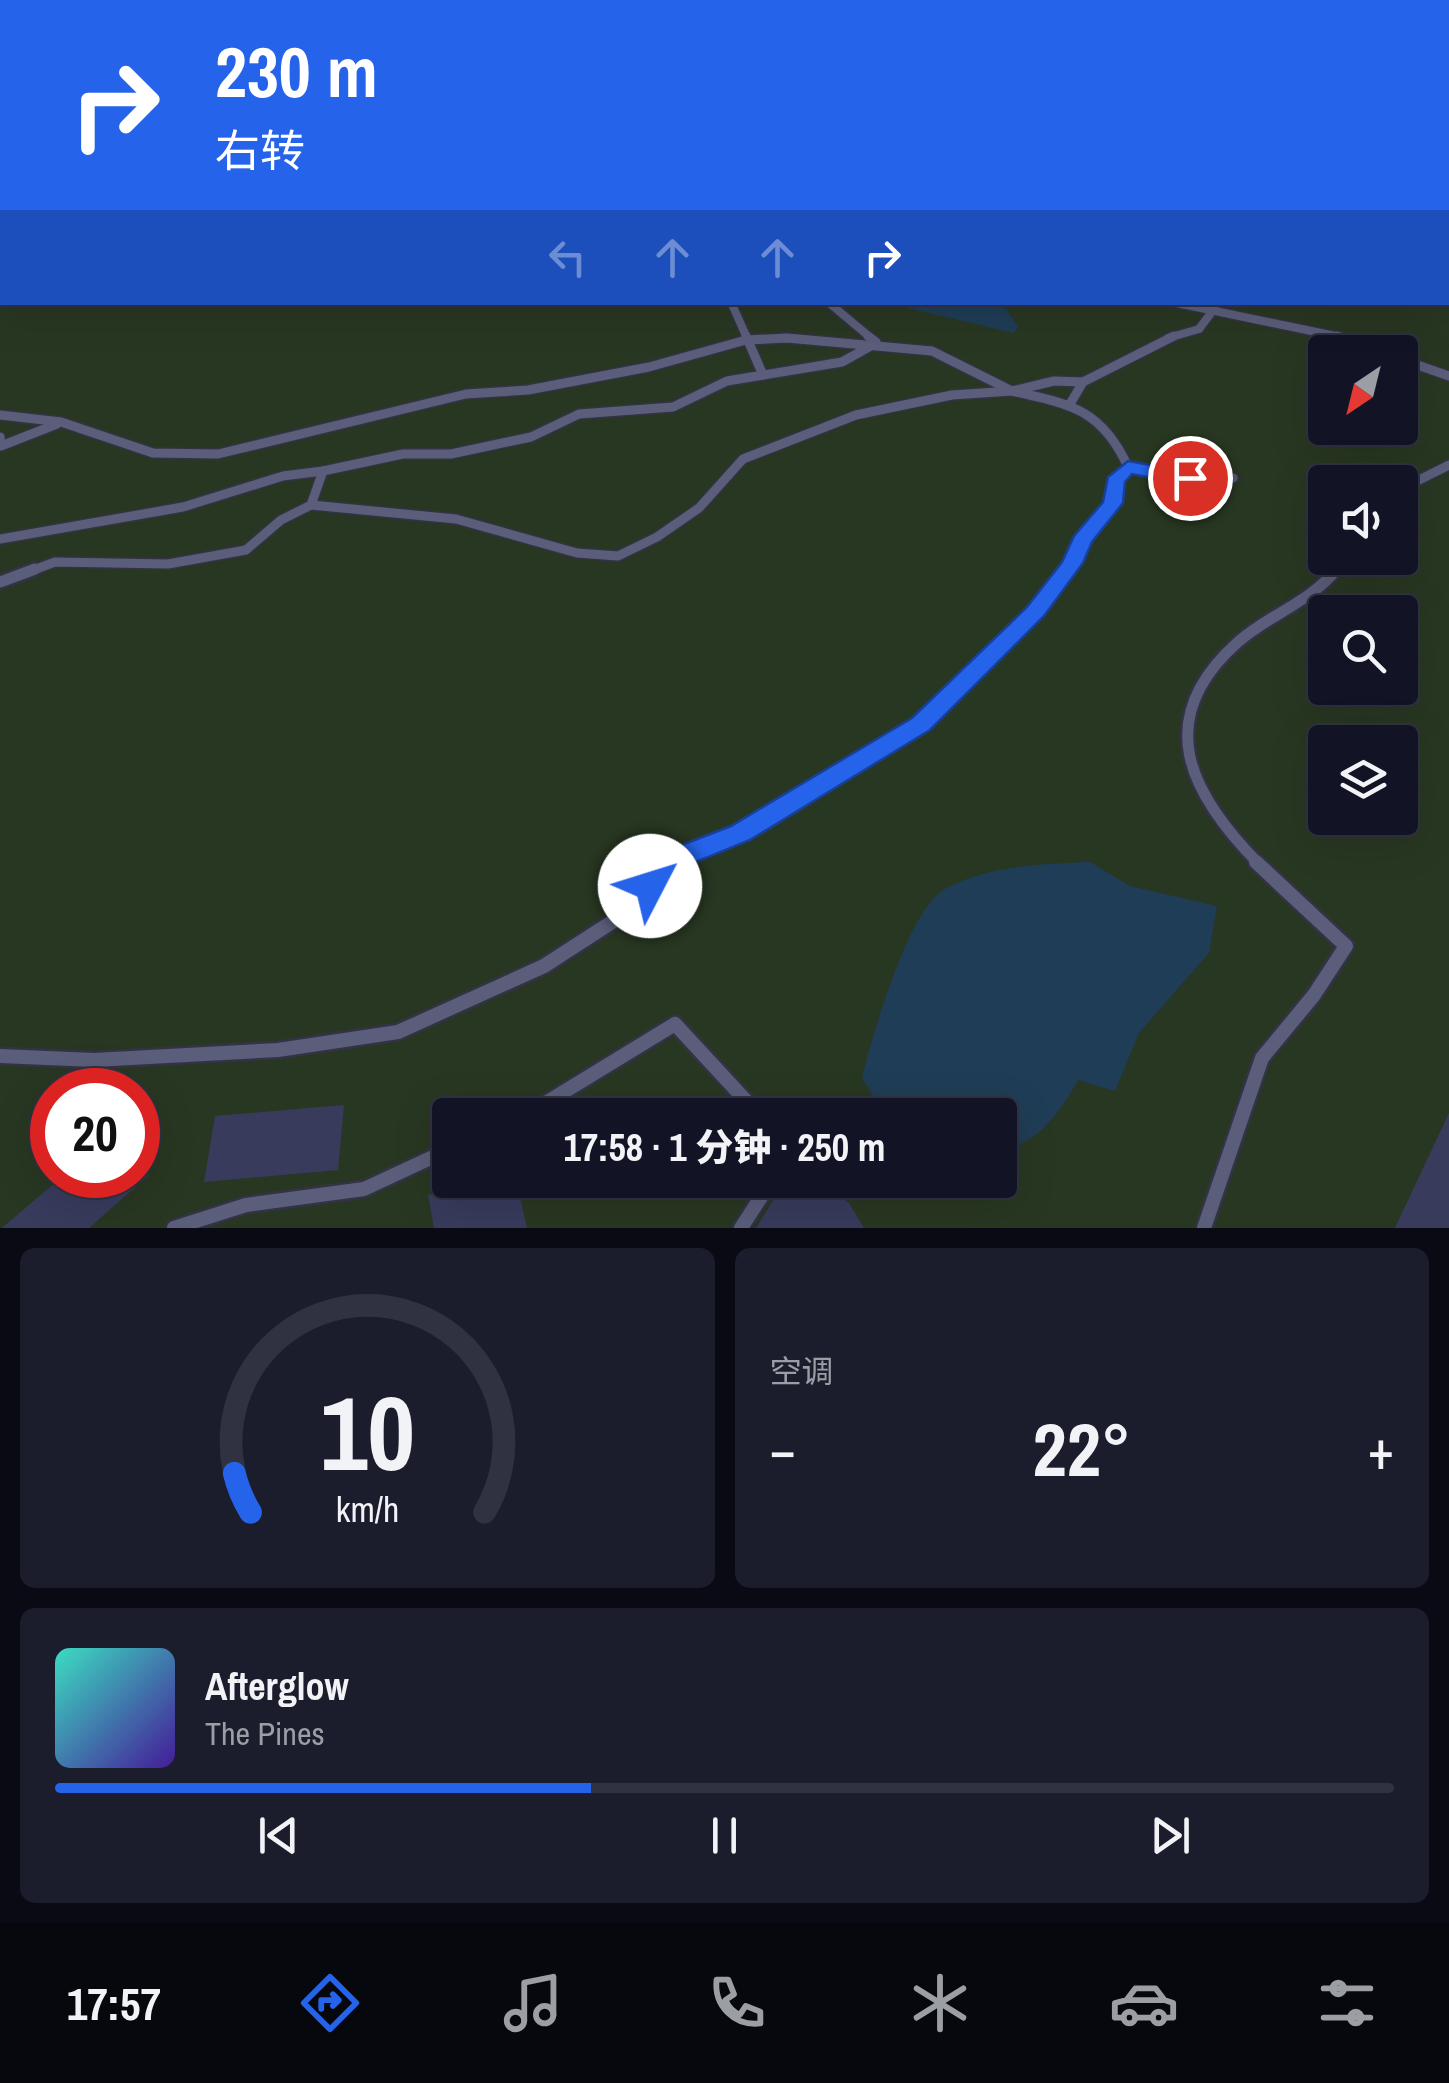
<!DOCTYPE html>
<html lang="zh">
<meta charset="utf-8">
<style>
:root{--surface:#121324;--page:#1b1c2c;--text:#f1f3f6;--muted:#9c9ea6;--line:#313241;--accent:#2563eb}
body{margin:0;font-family:"Archivo Narrow","Noto Sans SC",sans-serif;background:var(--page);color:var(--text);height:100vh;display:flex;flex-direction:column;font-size:38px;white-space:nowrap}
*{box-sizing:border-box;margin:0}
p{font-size:32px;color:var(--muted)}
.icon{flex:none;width:55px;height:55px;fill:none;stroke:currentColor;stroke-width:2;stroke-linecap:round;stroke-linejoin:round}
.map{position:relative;height:1228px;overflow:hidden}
.panel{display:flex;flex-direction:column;gap:20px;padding:20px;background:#0a0a14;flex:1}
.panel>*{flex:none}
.top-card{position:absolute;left:0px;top:0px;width:1450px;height:305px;box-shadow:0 10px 40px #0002,0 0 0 2px var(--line);background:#2563eb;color:#fff;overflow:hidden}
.needle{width:65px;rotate:215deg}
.tools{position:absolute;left:1308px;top:335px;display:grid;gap:20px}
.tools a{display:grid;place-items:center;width:110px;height:110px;border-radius:10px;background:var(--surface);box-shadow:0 10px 40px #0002,0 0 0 2px var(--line);font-size:50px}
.speed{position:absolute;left:30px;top:1068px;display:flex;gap:20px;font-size:50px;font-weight:700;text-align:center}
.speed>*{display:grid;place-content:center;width:130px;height:130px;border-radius:50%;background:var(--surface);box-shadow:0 10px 40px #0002,0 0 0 2px var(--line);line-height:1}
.speed .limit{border:15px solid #d22;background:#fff;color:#111}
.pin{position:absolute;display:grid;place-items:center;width:85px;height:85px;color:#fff;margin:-42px;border:5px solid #fff;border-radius:50%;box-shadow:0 2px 10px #0007}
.me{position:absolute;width:110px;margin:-55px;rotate:50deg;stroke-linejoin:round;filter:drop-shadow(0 0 8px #0008)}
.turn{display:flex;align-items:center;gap:35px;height:210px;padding:0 50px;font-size:45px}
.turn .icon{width:130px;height:130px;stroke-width:2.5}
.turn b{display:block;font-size:70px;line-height:85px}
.lanes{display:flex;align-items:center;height:95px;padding:0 50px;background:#0003;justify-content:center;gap:50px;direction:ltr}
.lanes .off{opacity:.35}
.big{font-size:75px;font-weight:800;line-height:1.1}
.panel .card{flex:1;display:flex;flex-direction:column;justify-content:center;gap:15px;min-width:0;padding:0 35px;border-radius:15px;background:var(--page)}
.panel .dial{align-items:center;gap:0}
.dial svg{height:260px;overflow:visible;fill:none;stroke:var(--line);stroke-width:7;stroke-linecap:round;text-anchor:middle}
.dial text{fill:var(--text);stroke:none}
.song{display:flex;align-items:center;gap:30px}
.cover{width:120px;height:120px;border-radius:15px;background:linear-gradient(135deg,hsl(170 70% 55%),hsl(260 70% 35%))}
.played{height:10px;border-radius:5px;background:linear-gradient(90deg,var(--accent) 40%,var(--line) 40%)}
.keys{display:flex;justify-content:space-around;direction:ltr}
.heat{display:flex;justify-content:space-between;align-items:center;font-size:55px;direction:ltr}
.panel .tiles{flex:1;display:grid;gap:20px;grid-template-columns:1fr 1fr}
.card:last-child{grid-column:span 2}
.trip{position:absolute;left:432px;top:1098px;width:585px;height:100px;border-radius:10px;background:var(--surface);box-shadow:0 10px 40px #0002,0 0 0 2px var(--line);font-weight:800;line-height:100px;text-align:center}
.tabs{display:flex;height:160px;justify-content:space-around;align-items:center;background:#07080e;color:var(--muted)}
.tabs .icon{width:70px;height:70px}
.tabs .current{color:var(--accent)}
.tabs b{font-size:45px;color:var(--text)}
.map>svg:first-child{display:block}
</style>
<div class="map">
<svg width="1449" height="1228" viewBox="0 0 1449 1228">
<rect width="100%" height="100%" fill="#181930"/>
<path fill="#283722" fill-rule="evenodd" d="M0,0H1449V1228H0ZM2,2H1448V302H2ZM1325,352H1400V428H1325ZM1325,482H1400V558H1325ZM1325,612H1400V688H1325ZM1325,742H1400V818H1325ZM52,1090H138V1175H52ZM450,1115H1000V1180H450Z"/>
<g fill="#1f3d56">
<path d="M887,303H993L1006,309L1018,326L1014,333Z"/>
<path d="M1090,862L1130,886L1217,906L1209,953L1139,1033L1115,1091L1078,1080C1062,1109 1037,1147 1000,1149V1115H885L862,1078C872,1037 908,909 945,889C988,865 1043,864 1090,862Z"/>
</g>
<g fill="#393b5d">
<path d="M344,1105L338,1170L204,1182L215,1116Z"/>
<path d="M1449,1113V1228H1395Z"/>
<path d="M64,1175H149L89,1228H2Z"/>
<path d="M484,1180H516L527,1228H434L428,1195Z"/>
<path d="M804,1184L836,1193L849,1203L864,1228H756L780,1189Z"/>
</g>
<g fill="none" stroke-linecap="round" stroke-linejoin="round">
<g stroke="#343345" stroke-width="8">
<g id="service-far4">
<path d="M597,0L617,2"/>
<path d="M1190,0L1194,2"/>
<path d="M251,2L275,0"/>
<path d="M560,2L579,0"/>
</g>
</g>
<g stroke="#343345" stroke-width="11">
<g id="service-far3">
<path d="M731,302L747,338"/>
<path d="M828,302L871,338"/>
<path d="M1172,302L1345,338"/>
<path d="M1168,338L1199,329L1214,309"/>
</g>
</g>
<g stroke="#343345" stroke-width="12">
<g id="service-far2">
<path d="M746,336L763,375"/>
<path d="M868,336L876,342"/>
<path d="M1337,336L1390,352"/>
<path d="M1400,359L1449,376"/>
<path d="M1083,382L1174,336"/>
<path d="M0,415L61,422L153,453L218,454L466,394L528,390L649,367L746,340L787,338L932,351L1010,390"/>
<path d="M0,437L1,446L57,424"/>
<path d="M1128,467L1211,482L1233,478"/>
<path d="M1400,495L1409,485L1449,465"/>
<path d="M311,505L323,471L403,454H451L531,437L579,414L673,407L727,381L842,362L876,343"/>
<path d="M0,539L183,507L283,476L323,471"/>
<path d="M28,572L55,562L168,564L246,550L281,520L311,505L456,519L577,553L618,556L657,537L699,508L743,459L856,415L952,395L1012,391"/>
<path d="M1065,572L1082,540L1113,503L1115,481L1128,467C1102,409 1070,404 1012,391L1054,381L1083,382L1070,404"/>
<path d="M1335,572L1346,558"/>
</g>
</g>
<g stroke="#343345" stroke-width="16">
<g id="service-far1">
<path d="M0,582L35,569"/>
<path d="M668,864L740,833L921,724L1036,611L1067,569"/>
<path d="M1259,864C1189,793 1151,719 1238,642C1270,614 1309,603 1337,569"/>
</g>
</g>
<g stroke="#343345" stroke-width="19">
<g id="service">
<path d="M0,1056L94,1060L278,1050L398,1032L544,966L629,911L670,862"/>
<path d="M526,1115L675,1024L748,1103L751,1115"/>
<path d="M174,1228L246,1205L364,1189L450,1149"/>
<path d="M741,1228L772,1180"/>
<path d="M1204,1228L1262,1058L1314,995L1346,946L1256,862"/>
</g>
</g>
<use href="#service-far4" stroke="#5b5e7a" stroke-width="5"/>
<use href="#service-far3" stroke="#5b5e7a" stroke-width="8"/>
<use href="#service-far2" stroke="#5b5e7a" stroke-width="9"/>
<use href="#service-far1" stroke="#5b5e7a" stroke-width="11"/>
<use href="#service" stroke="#5b5e7a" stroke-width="14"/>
</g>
<path fill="#2563eb" stroke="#184099" stroke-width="2.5" d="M1128,461L1190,472L1200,478L1190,485L1132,474L1125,482L1123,503L1092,542L1083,563L1044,616L930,730L750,840L681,868L660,893H640L636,886L661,853L731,826L912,718L1027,607L1062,562L1074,536L1103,502L1108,477Z"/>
</svg>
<div class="tools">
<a><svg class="needle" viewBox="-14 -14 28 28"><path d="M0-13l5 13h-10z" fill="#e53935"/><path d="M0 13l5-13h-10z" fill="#9c9ea6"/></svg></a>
<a><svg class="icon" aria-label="sound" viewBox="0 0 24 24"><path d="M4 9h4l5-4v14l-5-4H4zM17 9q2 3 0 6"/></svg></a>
<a><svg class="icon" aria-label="search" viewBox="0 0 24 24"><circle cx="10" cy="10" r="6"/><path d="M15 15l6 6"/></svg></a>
<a><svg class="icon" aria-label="layers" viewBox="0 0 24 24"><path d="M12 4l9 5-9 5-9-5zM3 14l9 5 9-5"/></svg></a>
</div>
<div class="speed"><div class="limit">20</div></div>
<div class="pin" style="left:1190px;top:478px;background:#d93025"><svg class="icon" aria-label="arrive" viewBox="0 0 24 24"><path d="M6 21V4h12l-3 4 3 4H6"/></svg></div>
<svg class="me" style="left:650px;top:886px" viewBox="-20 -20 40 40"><circle r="19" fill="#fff"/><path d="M0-13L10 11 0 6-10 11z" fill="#2563eb"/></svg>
<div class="trip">17:58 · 1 分钟 · 250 m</div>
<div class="top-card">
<div class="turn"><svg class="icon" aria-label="right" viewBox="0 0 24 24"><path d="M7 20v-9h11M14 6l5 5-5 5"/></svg><div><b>230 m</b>右转</div></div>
<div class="lanes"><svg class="icon off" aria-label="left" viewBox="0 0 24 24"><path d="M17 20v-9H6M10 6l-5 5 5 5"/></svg><svg class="icon off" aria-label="ahead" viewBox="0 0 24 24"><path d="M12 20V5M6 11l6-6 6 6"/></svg><svg class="icon off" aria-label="ahead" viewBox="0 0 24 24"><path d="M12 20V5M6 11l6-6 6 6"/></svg><svg class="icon" aria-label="right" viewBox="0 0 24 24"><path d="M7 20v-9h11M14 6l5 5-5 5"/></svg></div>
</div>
</div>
<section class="panel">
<div class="tiles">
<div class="card dial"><svg viewBox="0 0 100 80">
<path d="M14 69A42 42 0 1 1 86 69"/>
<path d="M14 69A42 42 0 0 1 9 57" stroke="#2563eb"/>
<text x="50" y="56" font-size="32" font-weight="700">10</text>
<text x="50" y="72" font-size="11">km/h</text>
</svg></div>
<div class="card"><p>空调</p>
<div class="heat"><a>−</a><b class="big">22°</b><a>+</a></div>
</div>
<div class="card">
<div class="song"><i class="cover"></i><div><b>Afterglow</b><p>The Pines</p></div></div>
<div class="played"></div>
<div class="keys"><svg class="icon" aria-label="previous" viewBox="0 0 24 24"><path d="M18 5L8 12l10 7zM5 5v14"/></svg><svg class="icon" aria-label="pause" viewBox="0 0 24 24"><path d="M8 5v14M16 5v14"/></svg><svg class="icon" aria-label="next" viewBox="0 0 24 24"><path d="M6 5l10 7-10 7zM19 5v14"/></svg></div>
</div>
</div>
</section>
<nav class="tabs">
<b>17:57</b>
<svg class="icon current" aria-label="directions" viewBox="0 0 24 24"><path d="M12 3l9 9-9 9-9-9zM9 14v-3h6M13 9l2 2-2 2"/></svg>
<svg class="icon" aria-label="music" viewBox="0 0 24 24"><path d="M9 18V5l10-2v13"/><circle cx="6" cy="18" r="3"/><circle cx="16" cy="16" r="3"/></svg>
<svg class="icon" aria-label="phone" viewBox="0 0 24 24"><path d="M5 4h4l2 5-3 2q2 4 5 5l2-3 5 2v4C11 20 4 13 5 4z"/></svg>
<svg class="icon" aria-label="climate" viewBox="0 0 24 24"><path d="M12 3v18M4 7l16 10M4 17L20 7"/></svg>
<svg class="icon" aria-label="car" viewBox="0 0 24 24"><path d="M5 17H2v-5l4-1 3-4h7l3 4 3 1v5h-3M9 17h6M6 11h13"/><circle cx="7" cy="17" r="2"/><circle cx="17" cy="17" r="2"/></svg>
<svg class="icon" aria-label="filters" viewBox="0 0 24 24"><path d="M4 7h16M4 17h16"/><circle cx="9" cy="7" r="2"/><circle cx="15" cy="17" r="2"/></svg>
</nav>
